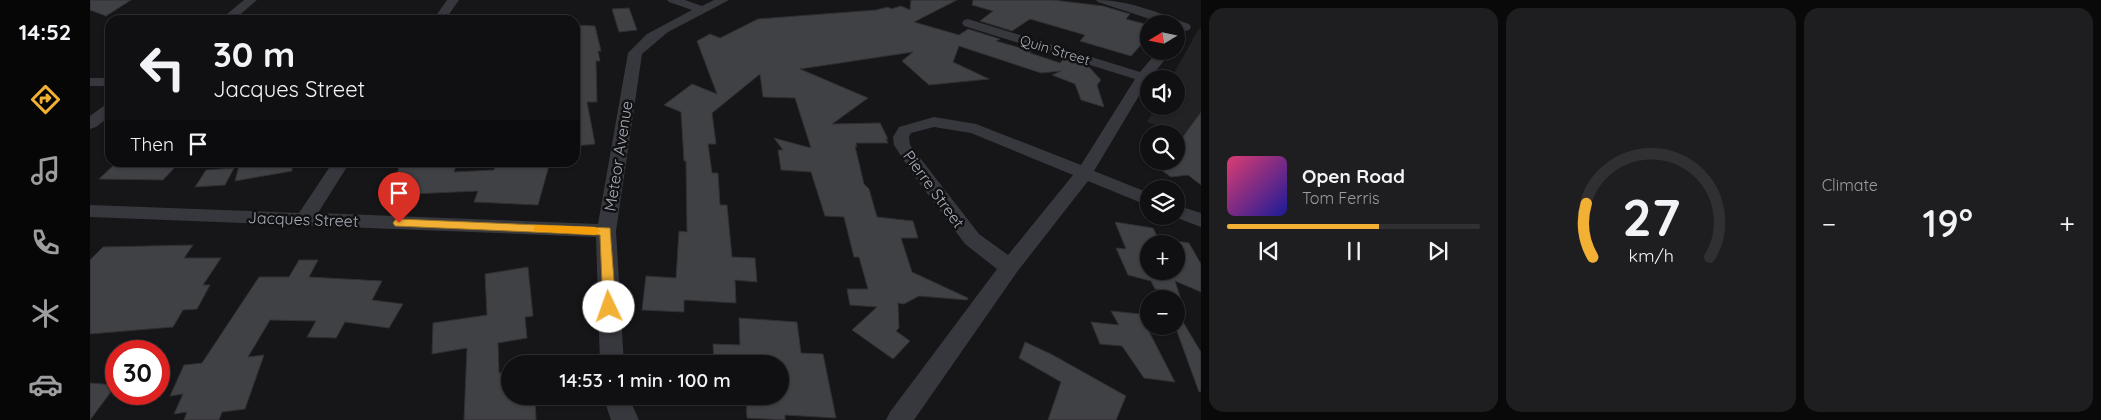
<!DOCTYPE html>
<meta charset="utf-8">
<style>
:root{--surface:#101012;--page:#1e1e20;--text:#f1f3f6;--muted:#9c9d9f;--line:#303032;--accent:#f2b134}
body{margin:0;font-family:Quicksand,sans-serif;background:var(--page);color:var(--text);height:100vh;display:flex;flex-direction:column;font-size:19px;white-space:nowrap}
*{box-sizing:border-box;margin:0}
p{font-size:16px;color:var(--muted)}
.icon{flex:none;width:28px;height:28px;fill:none;stroke:currentColor;stroke-width:2;stroke-linecap:round;stroke-linejoin:round}
.map{position:relative;flex:1;overflow:hidden}
.details{display:flex;flex-direction:column;gap:8px;padding:8px;background:#09090a;width:900px}
.details>*{flex:none}
.top-card{position:absolute;left:15px;top:15px;width:475px;height:152px;border-radius:15px;box-shadow:0 1px 4px #0004,0 0 0 1px var(--line);background:#101012;color:var(--text);overflow:hidden}
.needle{width:32px;rotate:260deg}
.tools{position:absolute;left:1050px;top:15px;display:grid;gap:10px}
.tools a{display:grid;place-items:center;width:45px;height:45px;border-radius:50%;background:var(--surface);box-shadow:0 1px 4px #0004,0 0 0 1px var(--line);font-size:25px}
.speed{position:absolute;left:15px;top:340px;display:flex;gap:10px;font-size:25px;font-weight:700;text-align:center}
.speed>*{display:grid;place-content:center;width:65px;height:65px;border-radius:50%;background:var(--surface);box-shadow:0 1px 4px #0004,0 0 0 1px var(--line);line-height:1}
.speed .limit{border:8px solid #d22;background:#fff;color:#111}
.pin{position:absolute;display:grid;place-items:center;width:42px;height:42px;color:#fff;margin:-51px -21px;border-radius:50% 50% 50% 0;rotate:-45deg;box-shadow:0 0 5px #0007}
.pin .icon{rotate:45deg}
.me{position:absolute;width:55px;margin:-28px;rotate:357deg;stroke-linejoin:round;filter:drop-shadow(0 0 4px #0008)}
.turn{display:flex;align-items:center;gap:18px;height:105px;padding:0 25px;font-size:22px}
.turn .icon{width:65px;height:65px;stroke-width:2.5}
.turn b{display:block;font-size:35px;line-height:42px}
.then{display:flex;align-items:center;height:48px;padding:0 25px;background:#0003;gap:10px;font-size:19px}
.big{font-size:38px;font-weight:600;line-height:1.1}
.details .tile{flex:1;display:flex;flex-direction:column;justify-content:center;gap:8px;min-width:0;padding:0 18px;border-radius:15px;background:var(--page)}
.details .dial{align-items:center;gap:0}
.dial svg{height:130px;overflow:visible;fill:none;stroke:var(--line);stroke-width:7;stroke-linecap:round;text-anchor:middle}
.dial text{fill:var(--text);stroke:none}
.song{display:flex;align-items:center;gap:15px}
.cover{width:60px;height:60px;border-radius:8px;background:linear-gradient(135deg,hsl(340 70% 55%),hsl(240 70% 35%))}
.played{height:5px;border-radius:2px;background:linear-gradient(90deg,var(--accent) 60%,var(--line) 60%)}
.keys{display:flex;justify-content:space-around;direction:ltr}
.heat{display:flex;justify-content:space-between;align-items:center;font-size:28px;direction:ltr}
.details .tiles{flex:1;display:grid;gap:8px;grid-template-columns:repeat(3,1fr)}
.trip{position:absolute;left:411px;top:355px;width:288px;height:50px;border-radius:25px;background:var(--surface);box-shadow:0 1px 4px #0004,0 0 0 1px var(--line);font-weight:600;line-height:50px;text-align:center}
main{display:flex;flex:1;min-height:0}
.menu{display:flex;flex-direction:column;width:90px;justify-content:space-around;align-items:center;background:#060607;color:var(--muted)}
.menu .icon{width:35px;height:35px}
.menu .selected{color:var(--accent)}
.menu b{font-size:22px;color:var(--text)}
.map>svg:first-child{display:block}
</style>
<main>
<nav class="menu">
<b>14:52</b>
<svg class="icon selected" aria-label="directions" viewBox="0 0 24 24"><path d="M12 3l9 9-9 9-9-9zM9 14v-3h6M13 9l2 2-2 2"/></svg>
<svg class="icon" aria-label="music" viewBox="0 0 24 24"><path d="M9 18V5l10-2v13"/><circle cx="6" cy="18" r="3"/><circle cx="16" cy="16" r="3"/></svg>
<svg class="icon" aria-label="phone" viewBox="0 0 24 24"><path d="M5 4h4l2 5-3 2q2 4 5 5l2-3 5 2v4C11 20 4 13 5 4z"/></svg>
<svg class="icon" aria-label="climate" viewBox="0 0 24 24"><path d="M12 3v18M4 7l16 10M4 17L20 7"/></svg>
<svg class="icon" aria-label="car" viewBox="0 0 24 24"><path d="M5 17H2v-5l4-1 3-4h7l3 4 3 1v5h-3M9 17h6M6 11h13"/><circle cx="7" cy="17" r="2"/><circle cx="17" cy="17" r="2"/></svg>
</nav>
<div class="map">
<svg width="1111" height="420" viewBox="0 0 1111 420">
<rect width="100%" height="100%" fill="#161618"/>
<path fill="#222225" d="M1109,28H1111V141L1057,122L1066,106H1086V79H1081Z"/>
<g fill="#404145" stroke="#303034" fill-rule="evenodd">
<path d="M0,0H41L16,16L0,10Z"/>
<path d="M821,0H867L824,22L869,35L878,29L910,39L906,41L941,51L940,53L970,63L974,59L999,67L1011,80L1007,85L1014,107L991,100L985,84L962,75L971,71L951,73L869,46L863,62L899,79L839,85L812,61L823,52L710,69L778,98L742,124L790,123L798,139H796L798,143H766L767,147L765,146L774,184L779,189L787,217L823,221L828,238H811L822,272L878,298L877,300L829,296L814,304L808,303L809,328L806,331L820,341L803,359L762,330L787,307L760,305L757,289H778L769,257H764L754,217L735,216L721,172L691,170L688,150H693L684,138L721,148L705,98L673,97L670,74L622,113L626,144H618L622,173H628L630,205H637L642,257L665,258L667,282L645,280L646,303L594,300V312L552,310L556,276L586,278L589,231L597,232L596,161H594L591,112L574,105L602,84L627,94L607,41L620,34L630,38L668,19L786,10L798,7L801,9L811,6L820,10Z"/>
<path d="M883,0H963L1013,6L1040,14L1036,19L1059,25V36L1041,56L990,41L995,35L940,19L922,31L890,21L903,11L882,5Z"/>
<path d="M539,8L547,30L529,32L522,9Z"/>
<path d="M485,25L505,26L511,51H508L510,61H506L507,102H497L505,144L485,146Z"/>
<path d="M1111,112V185L1098,175L1081,177L1059,161H1086V146Z"/>
<path d="M27,162H83L81,165H87L73,180L9,179Z"/>
<path d="M150,162H202V171L145,181Z"/>
<path d="M311,162H367L364,172L404,170L407,162H460L448,205L384,202L388,191L299,195Z"/>
<path d="M144,168L135,185L105,187L116,170Z"/>
<path d="M1025,222L1063,228L1068,238L1099,243L1111,264V292L1085,281L1095,312L1086,310V299H1075L1072,290L1065,289L1061,281L1038,275L1026,248L1036,249ZM1059,244H1086V271H1059Z"/>
<path d="M103,245L94,258H131L113,285H120L107,309L93,310L83,327L0,334V260L13,247Z"/>
<path d="M209,260H228L219,277L292,281L282,300L313,304L299,328L255,322L246,338L217,337L226,321L180,320L158,357L174,355L155,409L132,412L129,420H94L97,412L84,414L93,394L80,396L94,365L112,363L169,277H199Z"/>
<path d="M438,267L443,316L435,317L437,338L408,343L409,373L420,371V396H445L446,420H374L377,348L342,354L343,323L397,315L395,274Z"/>
<path d="M1021,311L1050,314L1085,382L1054,378L1032,346L1010,344L1001,322L1029,325Z"/>
<path d="M1090,317L1111,352V391L1109,392L1085,326L1086,319Z"/>
<path d="M649,318L707,322L711,353L733,354L746,418L695,415V420L657,418L656,396H690V364H624L623,344L650,345Z"/>
<path d="M935,342L961,354L1036,396L1026,420H958L971,382L929,358Z"/>
<path d="M0,383L26,385L0,420Z"/>
</g>
<g fill="none" stroke-linecap="round" stroke-linejoin="round">
<g fill="#37383d" fill-rule="evenodd">
<path d="M154,0H167L144,20H130Z"/>
<path d="M357,0H369L355,20H343Z"/>
<path d="M577,0H595L612,6L624,0H639L578,32L552,54L526,231L534,364H510L506,237L0,217V205L209,213L243,162H260L228,213L508,224L538,53L557,34L602,10L579,2Z"/>
<path d="M1006,0C1039,0 1069,13 1099,24L1101,27L1099,30L1095,31L1086,28V24H1075L1008,2Z"/>
<path d="M878,19L1050,72L1068,51H1082L1059,79L1004,171L1059,193V206L998,181L927,272L824,420H796L800,412L907,269L875,244L822,173L804,145L803,137L809,127L844,117L886,124L991,165L1045,79L874,26L872,23L874,20ZM844,127L881,133L983,175L918,255L889,234L820,145L819,137L821,133Z"/>
<rect x="0" y="78" width="20" height="8"/>
<path d="M20,103V116L6,127L0,129V116L15,105Z"/>
<path d="M1086,205L1111,213V227L1082,216H1086Z"/>
<path d="M513,396H538L549,420H521Z"/>
</g>
</g>
<path fill="#f2b134" stroke="#9d7322" d="M309,219L520,228L526,307L524,311L519,312L515,311L513,307L510,235L305,226L303,223L305,220Z"/>
<path fill="#f59e0b" d="M449,225L505,227L511,231L505,235L445,231L443,229L445,226Z"/>
<g text-anchor="middle" stroke-width="5" stroke-linejoin="round" paint-order="stroke">
<g font-size="14" fill="#a8adb8" stroke="#111113">
<text transform="translate(965 50) rotate(17)" y="5">Quin Street</text>
</g>
<g font-size="16" fill="#a8adb8" stroke="#111113">
<text transform="translate(528 156) rotate(-81)" y="6">Meteor Avenue</text>
<text transform="translate(844 189) rotate(54)" y="6">Pierre Street</text>
<text transform="translate(213 219) rotate(2)" y="6">Jacques Street</text>
</g>
</g>
</svg>
<div class="tools">
<a><svg class="needle" viewBox="-14 -14 28 28"><path d="M0-13l5 13h-10z" fill="#e53935"/><path d="M0 13l5-13h-10z" fill="#9c9d9f"/></svg></a>
<a><svg class="icon" aria-label="sound" viewBox="0 0 24 24"><path d="M4 9h4l5-4v14l-5-4H4zM17 9q2 3 0 6"/></svg></a>
<a><svg class="icon" aria-label="search" viewBox="0 0 24 24"><circle cx="10" cy="10" r="6"/><path d="M15 15l6 6"/></svg></a>
<a><svg class="icon" aria-label="layers" viewBox="0 0 24 24"><path d="M12 4l9 5-9 5-9-5zM3 14l9 5 9-5"/></svg></a>
<a>+</a>
<a>−</a>
</div>
<div class="speed"><div class="limit">30</div></div>
<div class="pin" style="left:309px;top:223px;background:#d93025"><svg class="icon" aria-label="arrive" viewBox="0 0 24 24"><path d="M6 21V4h12l-3 4 3 4H6"/></svg></div>
<svg class="me" style="left:519px;top:307px" viewBox="-20 -20 40 40"><circle r="19" fill="#fff"/><path d="M0-13L10 11 0 6-10 11z" fill="#f2b134"/></svg>
<div class="trip">14:53 · 1 min · 100 m</div>
<div class="top-card">
<div class="turn"><svg class="icon" aria-label="left" viewBox="0 0 24 24"><path d="M17 20v-9H6M10 6l-5 5 5 5"/></svg><div><b>30 m</b>Jacques Street</div></div>
<div class="then">Then<svg class="icon" aria-label="arrive" viewBox="0 0 24 24"><path d="M6 21V4h12l-3 4 3 4H6"/></svg></div>
</div>
</div>
<section class="details">
<div class="tiles">
<div class="tile">
<div class="song"><i class="cover"></i><div><b>Open Road</b><p>Tom Ferris</p></div></div>
<div class="played"></div>
<div class="keys"><svg class="icon" aria-label="previous" viewBox="0 0 24 24"><path d="M18 5L8 12l10 7zM5 5v14"/></svg><svg class="icon" aria-label="pause" viewBox="0 0 24 24"><path d="M8 5v14M16 5v14"/></svg><svg class="icon" aria-label="next" viewBox="0 0 24 24"><path d="M6 5l10 7-10 7zM19 5v14"/></svg></div>
</div>
<div class="tile dial"><svg viewBox="0 0 100 80">
<path d="M14 69A42 42 0 1 1 86 69"/>
<path d="M14 69A42 42 0 0 1 10 36" stroke="#f2b134"/>
<text x="50" y="56" font-size="32" font-weight="700">27</text>
<text x="50" y="72" font-size="11">km/h</text>
</svg></div>
<div class="tile"><p>Climate</p>
<div class="heat"><a>−</a><b class="big">19°</b><a>+</a></div>
</div>
</div>
</section>
</main>
